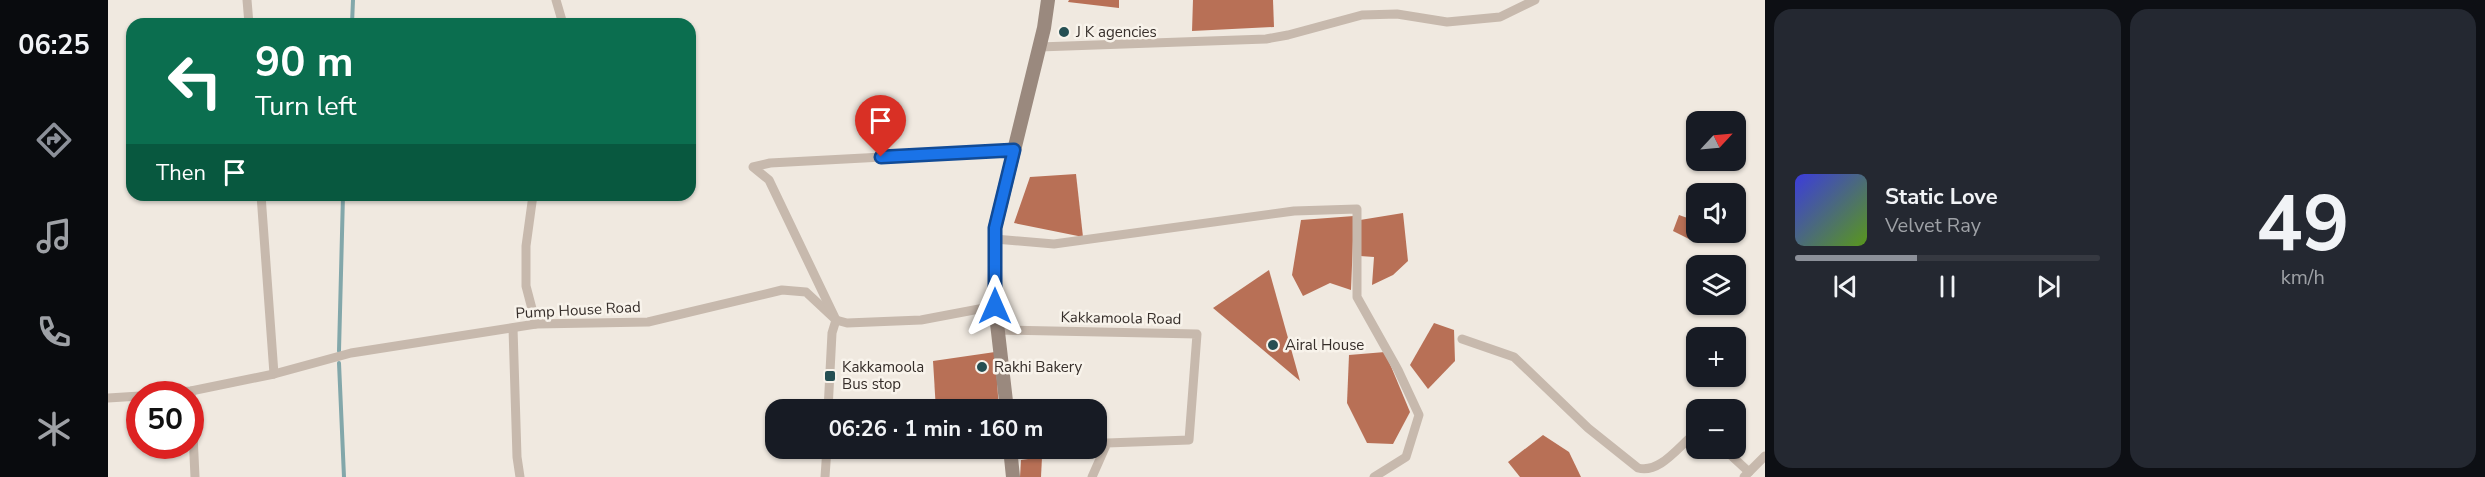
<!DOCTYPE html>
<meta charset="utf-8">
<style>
:root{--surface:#171b24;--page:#242831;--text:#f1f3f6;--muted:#9ea1a6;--line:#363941;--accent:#8c9099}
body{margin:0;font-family:"Nunito Sans",sans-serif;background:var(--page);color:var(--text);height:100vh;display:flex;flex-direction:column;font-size:22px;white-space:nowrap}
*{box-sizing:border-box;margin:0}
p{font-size:20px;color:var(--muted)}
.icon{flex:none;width:33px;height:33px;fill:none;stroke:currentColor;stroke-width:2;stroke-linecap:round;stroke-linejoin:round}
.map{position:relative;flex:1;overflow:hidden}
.panel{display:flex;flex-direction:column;gap:9px;padding:9px;background:#0d0f14;width:720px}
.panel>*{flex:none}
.hud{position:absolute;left:18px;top:18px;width:570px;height:183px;border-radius:18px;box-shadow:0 2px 4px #0004;background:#0b6e4f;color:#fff;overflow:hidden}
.needle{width:39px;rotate:64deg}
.tools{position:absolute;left:1578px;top:111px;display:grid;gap:12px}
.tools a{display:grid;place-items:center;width:60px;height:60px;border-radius:12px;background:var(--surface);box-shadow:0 2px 4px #0004;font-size:30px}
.speed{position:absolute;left:18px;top:381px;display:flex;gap:12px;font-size:30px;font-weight:700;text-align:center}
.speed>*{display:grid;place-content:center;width:78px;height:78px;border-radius:50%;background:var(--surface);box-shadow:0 2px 4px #0004;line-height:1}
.speed .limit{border:9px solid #d22;background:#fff;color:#111}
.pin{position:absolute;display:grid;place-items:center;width:51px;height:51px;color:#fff;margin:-62px -26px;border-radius:50% 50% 50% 0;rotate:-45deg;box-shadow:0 0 6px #0007}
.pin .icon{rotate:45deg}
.me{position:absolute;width:66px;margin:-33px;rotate:0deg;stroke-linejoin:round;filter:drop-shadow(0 0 4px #0008)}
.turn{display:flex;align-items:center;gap:21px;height:126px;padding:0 30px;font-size:27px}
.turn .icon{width:78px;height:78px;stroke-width:2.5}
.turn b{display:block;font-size:42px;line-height:51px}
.then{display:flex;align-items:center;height:57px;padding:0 30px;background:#0003;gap:12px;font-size:22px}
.panel .widget{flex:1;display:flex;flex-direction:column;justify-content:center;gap:9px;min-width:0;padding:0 21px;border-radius:18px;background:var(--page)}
.panel .dial{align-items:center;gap:0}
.dial b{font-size:78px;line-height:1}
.song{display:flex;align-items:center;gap:18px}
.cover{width:72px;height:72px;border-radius:9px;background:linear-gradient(135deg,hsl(240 70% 55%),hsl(90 70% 35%))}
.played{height:6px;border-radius:3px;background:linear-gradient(90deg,var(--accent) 40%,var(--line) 40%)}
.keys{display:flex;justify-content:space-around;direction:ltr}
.panel .tiles{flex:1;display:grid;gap:9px;grid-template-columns:repeat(2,1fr)}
.trip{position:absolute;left:657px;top:399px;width:342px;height:60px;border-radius:18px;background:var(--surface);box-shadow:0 2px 4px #0004;font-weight:700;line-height:60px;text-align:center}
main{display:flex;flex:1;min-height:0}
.tabs{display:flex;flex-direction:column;width:108px;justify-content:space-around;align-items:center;background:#090b0e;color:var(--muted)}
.tabs .icon{width:42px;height:42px}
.tabs .active{color:var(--accent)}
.tabs b{font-size:27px;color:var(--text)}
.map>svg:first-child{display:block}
</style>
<main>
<nav class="tabs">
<b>06:25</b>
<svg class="icon active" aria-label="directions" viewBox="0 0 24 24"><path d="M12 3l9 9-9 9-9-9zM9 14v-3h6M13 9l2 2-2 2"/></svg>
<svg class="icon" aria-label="music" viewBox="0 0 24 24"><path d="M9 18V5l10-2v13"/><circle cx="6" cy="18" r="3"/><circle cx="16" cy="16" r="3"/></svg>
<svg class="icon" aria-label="phone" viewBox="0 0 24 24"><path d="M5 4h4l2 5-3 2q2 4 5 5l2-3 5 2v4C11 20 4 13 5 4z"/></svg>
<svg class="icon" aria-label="climate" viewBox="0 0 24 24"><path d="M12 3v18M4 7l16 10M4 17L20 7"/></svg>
</nav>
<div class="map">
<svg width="1657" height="477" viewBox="0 0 1657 477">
<rect width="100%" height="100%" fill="#f0e9e0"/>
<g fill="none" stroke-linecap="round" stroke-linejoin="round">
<g stroke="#82a7aa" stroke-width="4">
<path d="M244,24L245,0"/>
<path d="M231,351L235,195"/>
<path d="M231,363L236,477"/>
</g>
</g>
<g fill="#b87056">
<path d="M961,0H1011V8L960,2Z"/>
<path d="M1085,0H1165L1166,27L1084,31Z"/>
<path d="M968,174L975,237L906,223L922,177Z"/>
<path d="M1295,213L1300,261L1285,275L1264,285L1266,257L1252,256V220Z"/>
<path d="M1571,215L1588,221L1589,232L1585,241L1565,231Z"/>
<path d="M1246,216L1243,290L1222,283L1195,296L1184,275L1193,220Z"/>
<path d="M1161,270L1192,381L1105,308Z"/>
<path d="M1326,323L1346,330L1347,361L1320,389L1302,365Z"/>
<path d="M887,352L891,410H828L825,361Z"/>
<path d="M1277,352L1302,412L1285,444L1259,443L1239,403L1241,355Z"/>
<path d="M1435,435L1461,452L1473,477H1412L1400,462Z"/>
<path d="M934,457L933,477H912L913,460Z"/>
</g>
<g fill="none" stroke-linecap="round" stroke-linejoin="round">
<g stroke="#c7b9ad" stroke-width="9">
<path d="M139,0L141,24"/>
<path d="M448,0L455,24"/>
<path d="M931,47L1158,39L1180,35L1254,15L1289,14L1339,22L1392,17L1427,0"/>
<path d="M153,195L166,374"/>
<path d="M425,195L418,246V286L428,324"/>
<path d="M887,239L946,244L1186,211L1249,209V297L1290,370L1311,415L1298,457L1266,477"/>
<path d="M405,328L409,457L412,477"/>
<path d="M890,330L1089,334L1081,440L999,443L984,477"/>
<path d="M1354,339L1406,357L1480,428L1530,468C1553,474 1572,444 1588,433"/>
<path d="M83,391L87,477"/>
<path d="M45,394L83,391L166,374L243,353L428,324L540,322L674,290L698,292L728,320L739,323L813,320L887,306"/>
<path d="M0,398L32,396"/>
<path d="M720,410L724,333L728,320L661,180L645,167L662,163L906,150"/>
<path d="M1615,448L1641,472"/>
<path d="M717,477L719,448"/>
<path d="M1636,477L1657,456"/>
</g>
<g stroke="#9a897e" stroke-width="14">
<path d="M899,410L887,306V228L936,28L940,0"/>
<path d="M902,448L905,477"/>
</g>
</g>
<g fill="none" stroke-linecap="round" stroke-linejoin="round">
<g stroke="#114b97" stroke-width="15">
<path id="route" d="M773,157L906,150L887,228V306"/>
</g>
<use href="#route" stroke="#1a73e8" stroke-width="10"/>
</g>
<g fill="#254f53" stroke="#f8f3eb" stroke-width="2">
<circle cx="956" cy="32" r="6"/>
<circle cx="1165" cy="345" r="6"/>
<circle cx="874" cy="367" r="6"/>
<rect x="716" y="370" width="12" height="12" rx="3"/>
</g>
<g text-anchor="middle" stroke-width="5" stroke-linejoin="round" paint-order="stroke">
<g font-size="15" fill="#362e2a" stroke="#f8f3eb" text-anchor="start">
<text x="968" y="37">J K agencies</text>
<text x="1177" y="350">Airal House</text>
<text x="734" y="372">Kakkamoola<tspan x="734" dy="17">Bus stop</tspan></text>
<text x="886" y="372">Rakhi Bakery</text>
</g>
<g font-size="15" fill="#362e2a" stroke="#f8f3eb">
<text transform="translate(470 310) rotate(-3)" y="5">Pump House Road</text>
<text transform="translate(1013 318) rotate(1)" y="5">Kakkamoola Road</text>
</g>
</g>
</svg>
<div class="tools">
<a><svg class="needle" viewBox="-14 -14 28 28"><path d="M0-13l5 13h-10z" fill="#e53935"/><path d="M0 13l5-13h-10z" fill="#9ea1a6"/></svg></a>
<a><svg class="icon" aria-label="sound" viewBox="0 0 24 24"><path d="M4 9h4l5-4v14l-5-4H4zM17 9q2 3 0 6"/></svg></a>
<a><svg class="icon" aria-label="layers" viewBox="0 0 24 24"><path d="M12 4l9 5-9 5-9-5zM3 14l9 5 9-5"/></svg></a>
<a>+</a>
<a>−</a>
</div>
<div class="speed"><div class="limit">50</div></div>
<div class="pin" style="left:773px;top:157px;background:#d93025"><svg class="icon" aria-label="arrive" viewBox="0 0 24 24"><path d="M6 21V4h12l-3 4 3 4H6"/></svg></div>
<svg class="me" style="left:887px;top:306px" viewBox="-20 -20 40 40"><path d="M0-17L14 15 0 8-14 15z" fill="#1a73e8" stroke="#fff" stroke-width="4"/></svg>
<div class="trip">06:26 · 1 min · 160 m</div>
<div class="hud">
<div class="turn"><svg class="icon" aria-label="left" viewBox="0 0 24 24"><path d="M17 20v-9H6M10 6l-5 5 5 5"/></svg><div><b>90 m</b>Turn left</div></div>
<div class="then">Then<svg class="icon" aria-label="arrive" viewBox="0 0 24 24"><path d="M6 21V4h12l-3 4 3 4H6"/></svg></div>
</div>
</div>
<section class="panel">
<div class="tiles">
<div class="widget">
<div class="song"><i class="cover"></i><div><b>Static Love</b><p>Velvet Ray</p></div></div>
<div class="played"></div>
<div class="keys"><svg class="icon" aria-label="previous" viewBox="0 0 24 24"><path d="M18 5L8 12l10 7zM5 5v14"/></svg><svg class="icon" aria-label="pause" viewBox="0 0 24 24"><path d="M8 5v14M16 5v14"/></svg><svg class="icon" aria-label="next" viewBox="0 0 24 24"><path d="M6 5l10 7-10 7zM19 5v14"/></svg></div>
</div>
<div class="widget dial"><b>49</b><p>km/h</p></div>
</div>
</section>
</main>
